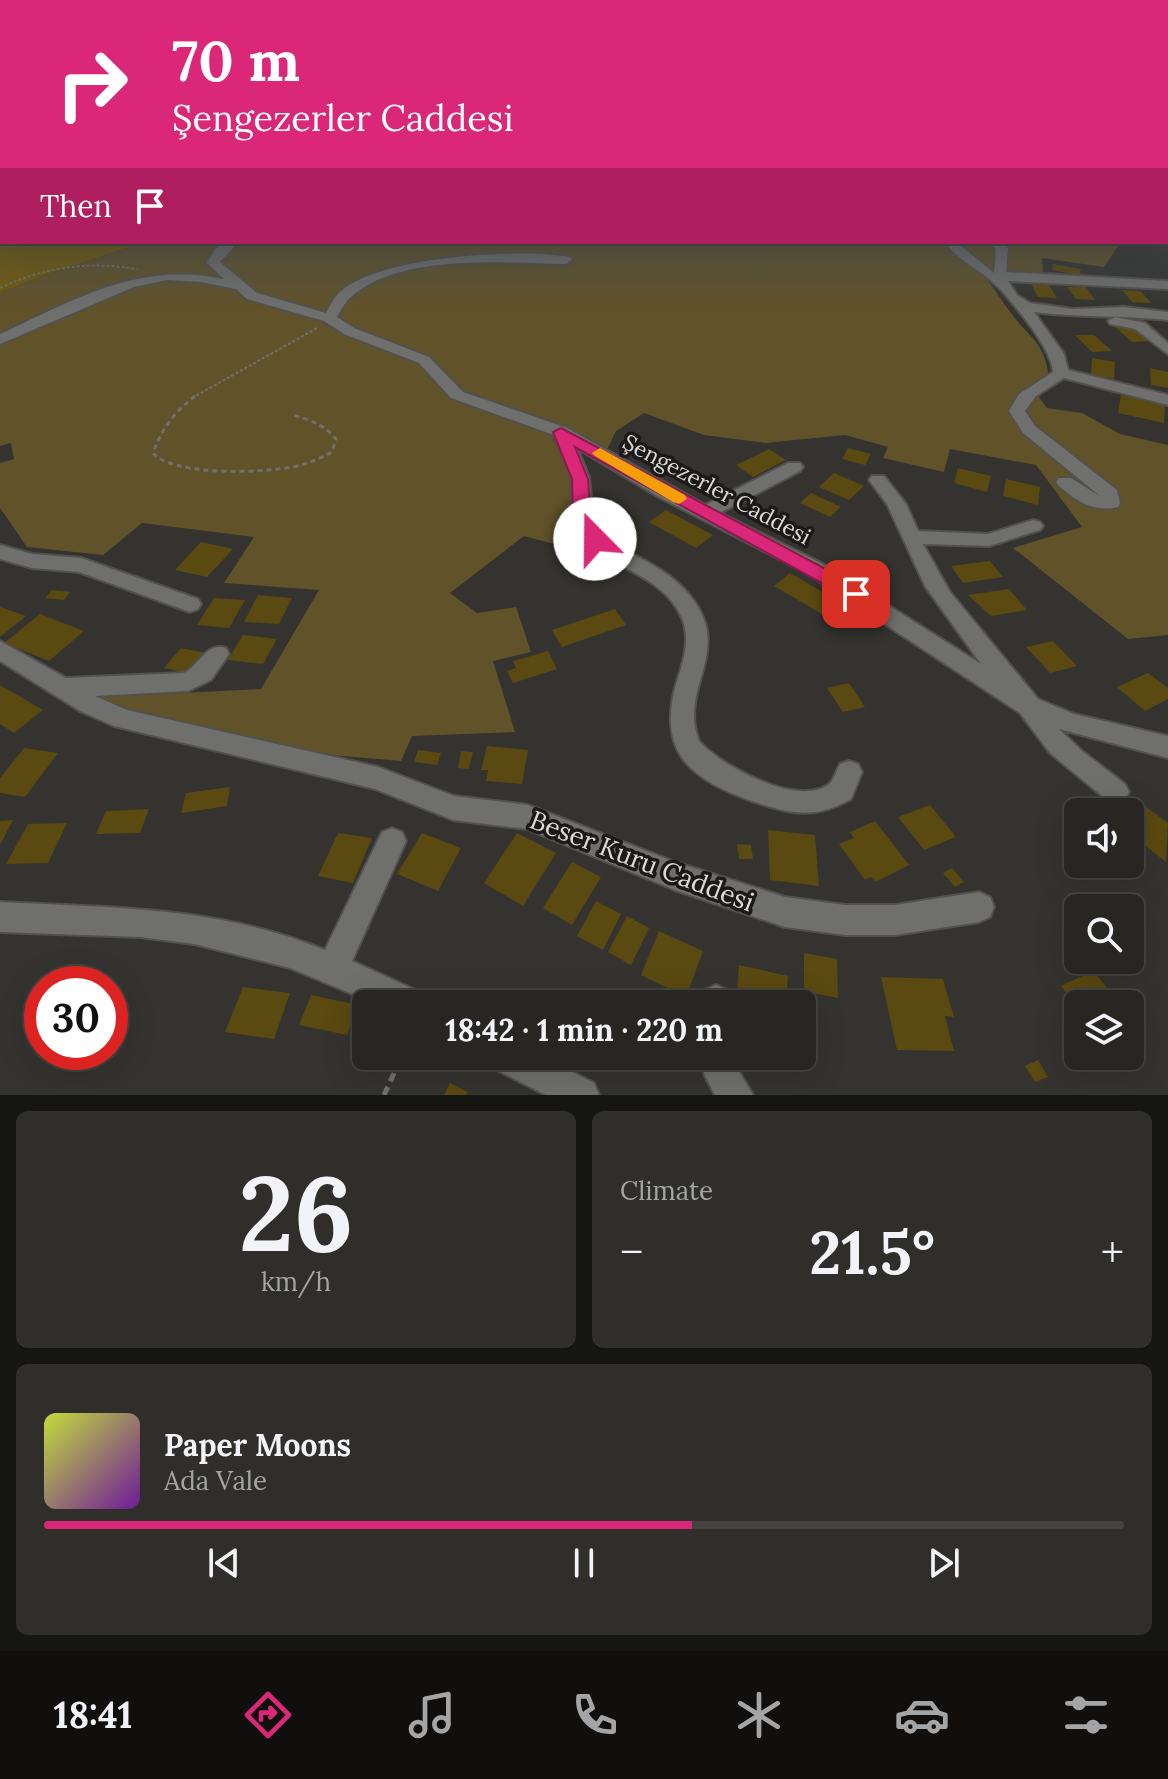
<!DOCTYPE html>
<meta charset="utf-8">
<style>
:root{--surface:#272623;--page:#2f2e2b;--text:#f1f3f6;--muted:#a4a5a6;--line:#434341;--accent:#db2777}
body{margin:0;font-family:Lora,serif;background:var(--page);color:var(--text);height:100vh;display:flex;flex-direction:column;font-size:30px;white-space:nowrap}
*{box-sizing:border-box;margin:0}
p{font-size:26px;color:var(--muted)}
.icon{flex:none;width:44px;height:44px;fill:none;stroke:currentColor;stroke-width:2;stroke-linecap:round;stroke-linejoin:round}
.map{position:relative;height:1095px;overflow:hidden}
.drawer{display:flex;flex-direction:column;gap:16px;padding:16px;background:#151513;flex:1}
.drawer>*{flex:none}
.top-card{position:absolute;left:0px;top:0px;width:1168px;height:244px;box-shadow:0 8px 32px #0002,0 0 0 2px var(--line);background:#db2777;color:#fff;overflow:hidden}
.buttons{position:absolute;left:1064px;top:798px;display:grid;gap:16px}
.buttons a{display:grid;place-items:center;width:80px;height:80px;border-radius:12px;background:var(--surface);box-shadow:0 8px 32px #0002,0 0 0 2px var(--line);font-size:40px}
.speed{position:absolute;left:24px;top:966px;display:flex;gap:16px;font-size:40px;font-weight:700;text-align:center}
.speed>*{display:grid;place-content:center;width:104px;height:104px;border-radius:50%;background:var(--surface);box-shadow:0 8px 32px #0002,0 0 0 2px var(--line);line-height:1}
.speed .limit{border:12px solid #d22;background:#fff;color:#111}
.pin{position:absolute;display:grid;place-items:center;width:68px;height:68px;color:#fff;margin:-34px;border-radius:16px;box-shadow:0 4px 12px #0006}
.me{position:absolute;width:88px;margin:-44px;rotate:338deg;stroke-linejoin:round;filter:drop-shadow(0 0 6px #0008)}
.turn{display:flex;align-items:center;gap:28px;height:168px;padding:0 40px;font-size:36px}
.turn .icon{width:104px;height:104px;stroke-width:2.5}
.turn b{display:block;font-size:56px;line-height:68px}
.then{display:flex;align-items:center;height:76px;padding:0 40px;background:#0003;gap:16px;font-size:30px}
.big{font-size:60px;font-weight:700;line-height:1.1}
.drawer .tile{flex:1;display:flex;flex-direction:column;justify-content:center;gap:12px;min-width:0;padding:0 28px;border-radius:12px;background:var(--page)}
.drawer .dial{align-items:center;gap:0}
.dial b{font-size:104px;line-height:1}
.song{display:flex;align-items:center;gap:24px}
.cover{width:96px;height:96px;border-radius:12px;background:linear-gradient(135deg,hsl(70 70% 55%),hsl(280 70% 35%))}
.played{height:8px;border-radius:4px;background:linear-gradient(90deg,var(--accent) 60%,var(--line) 60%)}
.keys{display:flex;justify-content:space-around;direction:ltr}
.heat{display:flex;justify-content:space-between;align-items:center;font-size:44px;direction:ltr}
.drawer .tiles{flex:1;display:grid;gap:16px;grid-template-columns:1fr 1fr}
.tile:last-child{grid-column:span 2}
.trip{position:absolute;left:352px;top:990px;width:464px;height:80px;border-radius:12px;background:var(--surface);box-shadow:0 8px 32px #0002,0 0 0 2px var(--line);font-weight:700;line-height:80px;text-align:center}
.menu{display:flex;height:128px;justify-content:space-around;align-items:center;background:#100f0e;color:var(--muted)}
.menu .icon{width:56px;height:56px}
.menu .active{color:var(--accent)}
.menu b{font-size:36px;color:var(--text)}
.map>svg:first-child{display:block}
</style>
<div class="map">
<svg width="1168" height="1095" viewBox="0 0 1168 1095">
<rect width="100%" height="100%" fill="#34332f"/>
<path fill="#605229" d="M146,242H1121L1104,267L1042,258L1043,274L992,273L988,281C996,291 1003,303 1011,313C1031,340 1044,341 1049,377L1035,383L1033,389L1047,408L1082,413L1120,434L1168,445V635L1128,639L1013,548L1082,527L1036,465L950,449L944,472L883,458L888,447L845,435L765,443L704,435L644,413L616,431L607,450L560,426L553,439L574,481L573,511L581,551L524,536L450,593L477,613L516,607L531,652L493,661L515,732L412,736L401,761L308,753L128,712L101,697L261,689L319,590L224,583L254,537L142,523L103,555L27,547L0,508V463L14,459L11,443L0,446V293L45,275Z"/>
<path fill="#725b09" d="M0,159L2,242H146L45,275L0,293Z"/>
<g fill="#5a4910">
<path d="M1053,264L1081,269L1080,275L1052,270Z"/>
<path d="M1031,284L1049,285L1057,298L1038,297Z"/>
<path d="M1067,287H1086L1095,300L1076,299Z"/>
<path d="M1122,290L1141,291L1151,303L1132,302Z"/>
<path d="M1114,326H1134L1152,341L1132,342Z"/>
<path d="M1075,335H1094L1112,351L1092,352Z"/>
<path d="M1092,358L1115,362L1114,379L1091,374Z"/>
<path d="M1150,368L1168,372V388L1151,385Z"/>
<path d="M1121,395L1165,405L1164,423L1118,413Z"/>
<path d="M848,448L871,454L865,465L842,459Z"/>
<path d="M769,449L786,460L753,477L736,465Z"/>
<path d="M958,468L991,476L987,492L954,483Z"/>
<path d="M834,473L864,486L849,500L819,487Z"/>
<path d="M1006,479L1040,487L1038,505L1003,496Z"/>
<path d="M811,493L841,507L830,517L800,503Z"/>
<path d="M666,510L713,535L696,548L649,522Z"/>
<path d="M201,542L233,549L207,577L175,570Z"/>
<path d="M990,561L1003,577L963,583L951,566Z"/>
<path d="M790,573L843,604L827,617L774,586Z"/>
<path d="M1009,589L1027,610L991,616L968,595Z"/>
<path d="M52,590L70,592L64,600L45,598Z"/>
<path d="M258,595L292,598L279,624L244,622Z"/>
<path d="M214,598L245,600L229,628L197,625Z"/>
<path d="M0,607L26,616L0,637Z"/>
<path d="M615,609L626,625L562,647L552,630Z"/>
<path d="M40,614L84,631L49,661L4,643Z"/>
<path d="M243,635L277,639L263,664L228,660Z"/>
<path d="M1053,641L1077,666L1050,673L1026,647Z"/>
<path d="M181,648L206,653L190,674L164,668Z"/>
<path d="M548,651L557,669L513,683L507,671L516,668L513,661Z"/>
<path d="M1148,673L1168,688V699L1145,711L1117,687Z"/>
<path d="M849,683L865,707L843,712L827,688Z"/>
<path d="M0,685L43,710L14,733L0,724Z"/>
<path d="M487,746L528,750L522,784L486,781L488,770H481Z"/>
<path d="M24,748L58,753L25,797L0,793V778Z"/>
<path d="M418,750L441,753L437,765L414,762Z"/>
<path d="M461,751L473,752L469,769L458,768Z"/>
<path d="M230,787L227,806L181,813L186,793Z"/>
<path d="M930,805L956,837L924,850L898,817Z"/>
<path d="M1146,807L1168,823L1166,862L1130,834V823Z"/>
<path d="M149,809L140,833L96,834L106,811Z"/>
<path d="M13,820L0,845V821Z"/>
<path d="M875,821L909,865L875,882L871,877L865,880L839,844L854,838L850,832Z"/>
<path d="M67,823L48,863L6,864L28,824Z"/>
<path d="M768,830L815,835L819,886L770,880Z"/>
<path d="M338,833L372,838L353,883L318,876Z"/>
<path d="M422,833L461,848L438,891L397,874Z"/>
<path d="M517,833L556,853L523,906L484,883Z"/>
<path d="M737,844L751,845L753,859H739Z"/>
<path d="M572,862L601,877L572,925L543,908Z"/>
<path d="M952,868L964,882L955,887L943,873Z"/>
<path d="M596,901L621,914L603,950L577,936Z"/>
<path d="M627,916L649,928L631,965L608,952Z"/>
<path d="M659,931L703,951L686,997L641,975Z"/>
<path d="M804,953L837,959L838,998L804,991Z"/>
<path d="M739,965L788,976L786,1004H736Z"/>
<path d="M1093,971L1121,1004H1078V1007L1061,986Z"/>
<path d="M881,977L943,979L954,1017L945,1016L954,1051L897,1050Z"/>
<path d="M243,987L290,993L274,1039L225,1032Z"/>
<path d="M311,995L358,1005L347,1035L299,1025Z"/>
<path d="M1078,1014V1040L1063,1021Z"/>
<path d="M1038,1060L1048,1077L1035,1082L1025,1066Z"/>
<path d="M450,1083L468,1092L466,1095H444Z"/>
</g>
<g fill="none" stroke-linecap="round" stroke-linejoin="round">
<g stroke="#52514d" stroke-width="4">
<g id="minor">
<rect x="1166" y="190" width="2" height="6"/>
<path d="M225,242H238L220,262L257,293L326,313C330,306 334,297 340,292C378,256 519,248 570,257L572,260L566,264C504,263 400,253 351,297C345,302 341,310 337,317L354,328L429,357L463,392L567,428L705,505L788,463H800L803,467L800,471L720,513L821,563L981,664L925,586L887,504L869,480L872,476H884L906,504L918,531L988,534L1033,520L1040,522L1043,526L1040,530L989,546L923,544L950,592L1038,699L1074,714L1168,736V758L1059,729L1082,751L1125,784L1129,792L1125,800L1116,804L1107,800L1050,753L1020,713L807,573L657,496L577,448L589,477L594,527C619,553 659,561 685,590C739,648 677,685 699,741C720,765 796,807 828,785C834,781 836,771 840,764L849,761L858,764L862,772L851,799C815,820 790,814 752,801C689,779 656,751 677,681C684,660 691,637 681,616C662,574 607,567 582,538C564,519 576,497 570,474C567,461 559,448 554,435L451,398L419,363L344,334L324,321L247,299L236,289L201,282L167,280L134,287L0,344V334L11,329C82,295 143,262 224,279L207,263L215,249Z"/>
<path d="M951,242H964L961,246L994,273L996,249L989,242H1002L1008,248L1006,272L1168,281V289L1008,281L1017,295L1030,303L1073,309L1124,307L1168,312V320C1123,315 1079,318 1034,312L1064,354L1068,370L1168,395V405L1064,378L1036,396L1025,411L1035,426L1117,490L1120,503L1118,507C1094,513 1076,501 1059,486L1056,482L1059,478H1071L1101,497L1023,433L1009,411L1019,394L1053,372C1052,349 1016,307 1001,290C986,273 963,264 948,246Z"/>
<path d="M1115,317L1145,323L1168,343V354L1135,329L1110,324L1108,321Z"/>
<path d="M0,545L32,554L81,558L198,599L201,604L198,609L190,612L79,572L32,568L0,559Z"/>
<path d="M0,641L66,678L184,673C200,665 206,642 226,648L229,654L211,680L188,691L95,696L127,710L378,767L454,796L528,805L675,862L785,897L845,905H895L979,892L990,897L994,907L990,917L979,922L895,935H845L785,927L675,890L527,829L453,820L375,789L114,726L80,711L0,661Z"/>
<path d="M392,828L402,832L406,841L352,961L422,993L427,1004H376L290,968L194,944L140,937L0,932V902C114,908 217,906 325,950L382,832Z"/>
<path d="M716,985L727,990L731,1004H699L705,990Z"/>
<path d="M488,1056H541L594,1083L599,1095H546L493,1068Z"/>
<path d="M700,1056H734L737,1068L753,1095H715L705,1076Z"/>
</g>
</g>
<g stroke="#71706c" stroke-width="2" stroke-dasharray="3 2" stroke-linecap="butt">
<path d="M0,288C45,267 88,261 137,269"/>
<path d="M192,398L317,328"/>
</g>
<path stroke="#71706c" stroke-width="3" stroke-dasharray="5 4" stroke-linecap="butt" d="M195,396C174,413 162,428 153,453C174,477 267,473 297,466C310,463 321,458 332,452L336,439C325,425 310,420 293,415"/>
<path stroke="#71706c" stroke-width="5" stroke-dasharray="9 6" stroke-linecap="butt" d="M384,1095L402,1056"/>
<use href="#minor" fill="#6f6f6d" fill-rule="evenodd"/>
</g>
<linearGradient id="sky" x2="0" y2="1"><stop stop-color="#1d1c1a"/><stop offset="0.51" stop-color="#4a5058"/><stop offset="1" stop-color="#4a5058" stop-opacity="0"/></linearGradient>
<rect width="1168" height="312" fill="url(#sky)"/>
<path fill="#db2777" stroke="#8e194d" stroke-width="2" d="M561,428L863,589L866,594L856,600L849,598L575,447L588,479L591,522L604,539L601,544H589L573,523L572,479L553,432Z"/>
<path fill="#f59e0b" d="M600,448L685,495L687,499L679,504L673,502L595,456L592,453Z"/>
<g text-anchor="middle" stroke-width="7" stroke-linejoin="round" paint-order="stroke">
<g font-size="22" fill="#dbdad8" stroke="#1b1a19">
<text transform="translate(717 489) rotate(28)" y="8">Şengezerler Caddesi</text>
</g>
<g font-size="26" fill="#dbdad8" stroke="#1b1a19">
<text transform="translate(642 861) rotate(21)" y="9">Beser Kuru Caddesi</text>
</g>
</g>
</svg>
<div class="buttons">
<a><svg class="icon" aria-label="sound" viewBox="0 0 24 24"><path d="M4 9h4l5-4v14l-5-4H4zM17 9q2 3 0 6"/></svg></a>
<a><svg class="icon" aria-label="search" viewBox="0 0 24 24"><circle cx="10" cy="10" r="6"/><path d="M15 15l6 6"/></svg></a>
<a><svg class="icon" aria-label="layers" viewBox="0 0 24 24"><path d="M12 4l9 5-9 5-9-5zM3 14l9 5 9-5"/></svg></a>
</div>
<div class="speed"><div class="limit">30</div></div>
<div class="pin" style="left:856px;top:594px;background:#d93025"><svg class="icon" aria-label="arrive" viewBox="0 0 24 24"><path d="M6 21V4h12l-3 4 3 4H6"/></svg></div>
<svg class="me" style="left:595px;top:539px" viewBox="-20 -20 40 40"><circle r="19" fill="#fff"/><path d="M0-13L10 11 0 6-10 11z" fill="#db2777"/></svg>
<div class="trip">18:42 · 1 min · 220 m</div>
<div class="top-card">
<div class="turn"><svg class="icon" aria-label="right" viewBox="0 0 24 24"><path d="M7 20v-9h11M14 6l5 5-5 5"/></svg><div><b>70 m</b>Şengezerler Caddesi</div></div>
<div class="then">Then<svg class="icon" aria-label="arrive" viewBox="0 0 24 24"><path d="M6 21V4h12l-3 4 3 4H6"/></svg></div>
</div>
</div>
<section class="drawer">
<div class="tiles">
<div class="tile dial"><b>26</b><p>km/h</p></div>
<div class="tile"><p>Climate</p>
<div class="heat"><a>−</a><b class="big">21.5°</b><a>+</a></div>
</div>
<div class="tile">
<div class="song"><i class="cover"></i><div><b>Paper Moons</b><p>Ada Vale</p></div></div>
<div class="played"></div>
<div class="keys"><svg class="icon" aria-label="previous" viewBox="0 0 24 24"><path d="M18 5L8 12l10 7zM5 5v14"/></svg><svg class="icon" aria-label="pause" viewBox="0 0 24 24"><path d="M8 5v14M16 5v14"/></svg><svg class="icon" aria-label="next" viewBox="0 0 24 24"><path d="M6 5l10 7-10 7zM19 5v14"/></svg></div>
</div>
</div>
</section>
<nav class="menu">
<b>18:41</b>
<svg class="icon active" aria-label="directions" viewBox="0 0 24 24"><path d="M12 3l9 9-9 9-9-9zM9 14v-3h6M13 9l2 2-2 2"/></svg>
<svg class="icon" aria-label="music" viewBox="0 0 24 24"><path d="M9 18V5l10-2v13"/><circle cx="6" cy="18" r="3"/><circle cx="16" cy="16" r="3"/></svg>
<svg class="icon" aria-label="phone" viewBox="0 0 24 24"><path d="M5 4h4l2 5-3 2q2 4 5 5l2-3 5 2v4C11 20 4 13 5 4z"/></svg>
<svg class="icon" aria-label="climate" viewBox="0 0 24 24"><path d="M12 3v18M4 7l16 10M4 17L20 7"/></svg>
<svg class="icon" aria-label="car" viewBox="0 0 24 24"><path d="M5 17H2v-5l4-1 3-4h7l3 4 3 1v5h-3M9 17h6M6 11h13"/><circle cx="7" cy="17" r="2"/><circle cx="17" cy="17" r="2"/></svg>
<svg class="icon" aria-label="filters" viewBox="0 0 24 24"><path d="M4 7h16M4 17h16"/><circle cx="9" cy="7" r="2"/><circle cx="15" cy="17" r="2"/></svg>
</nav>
